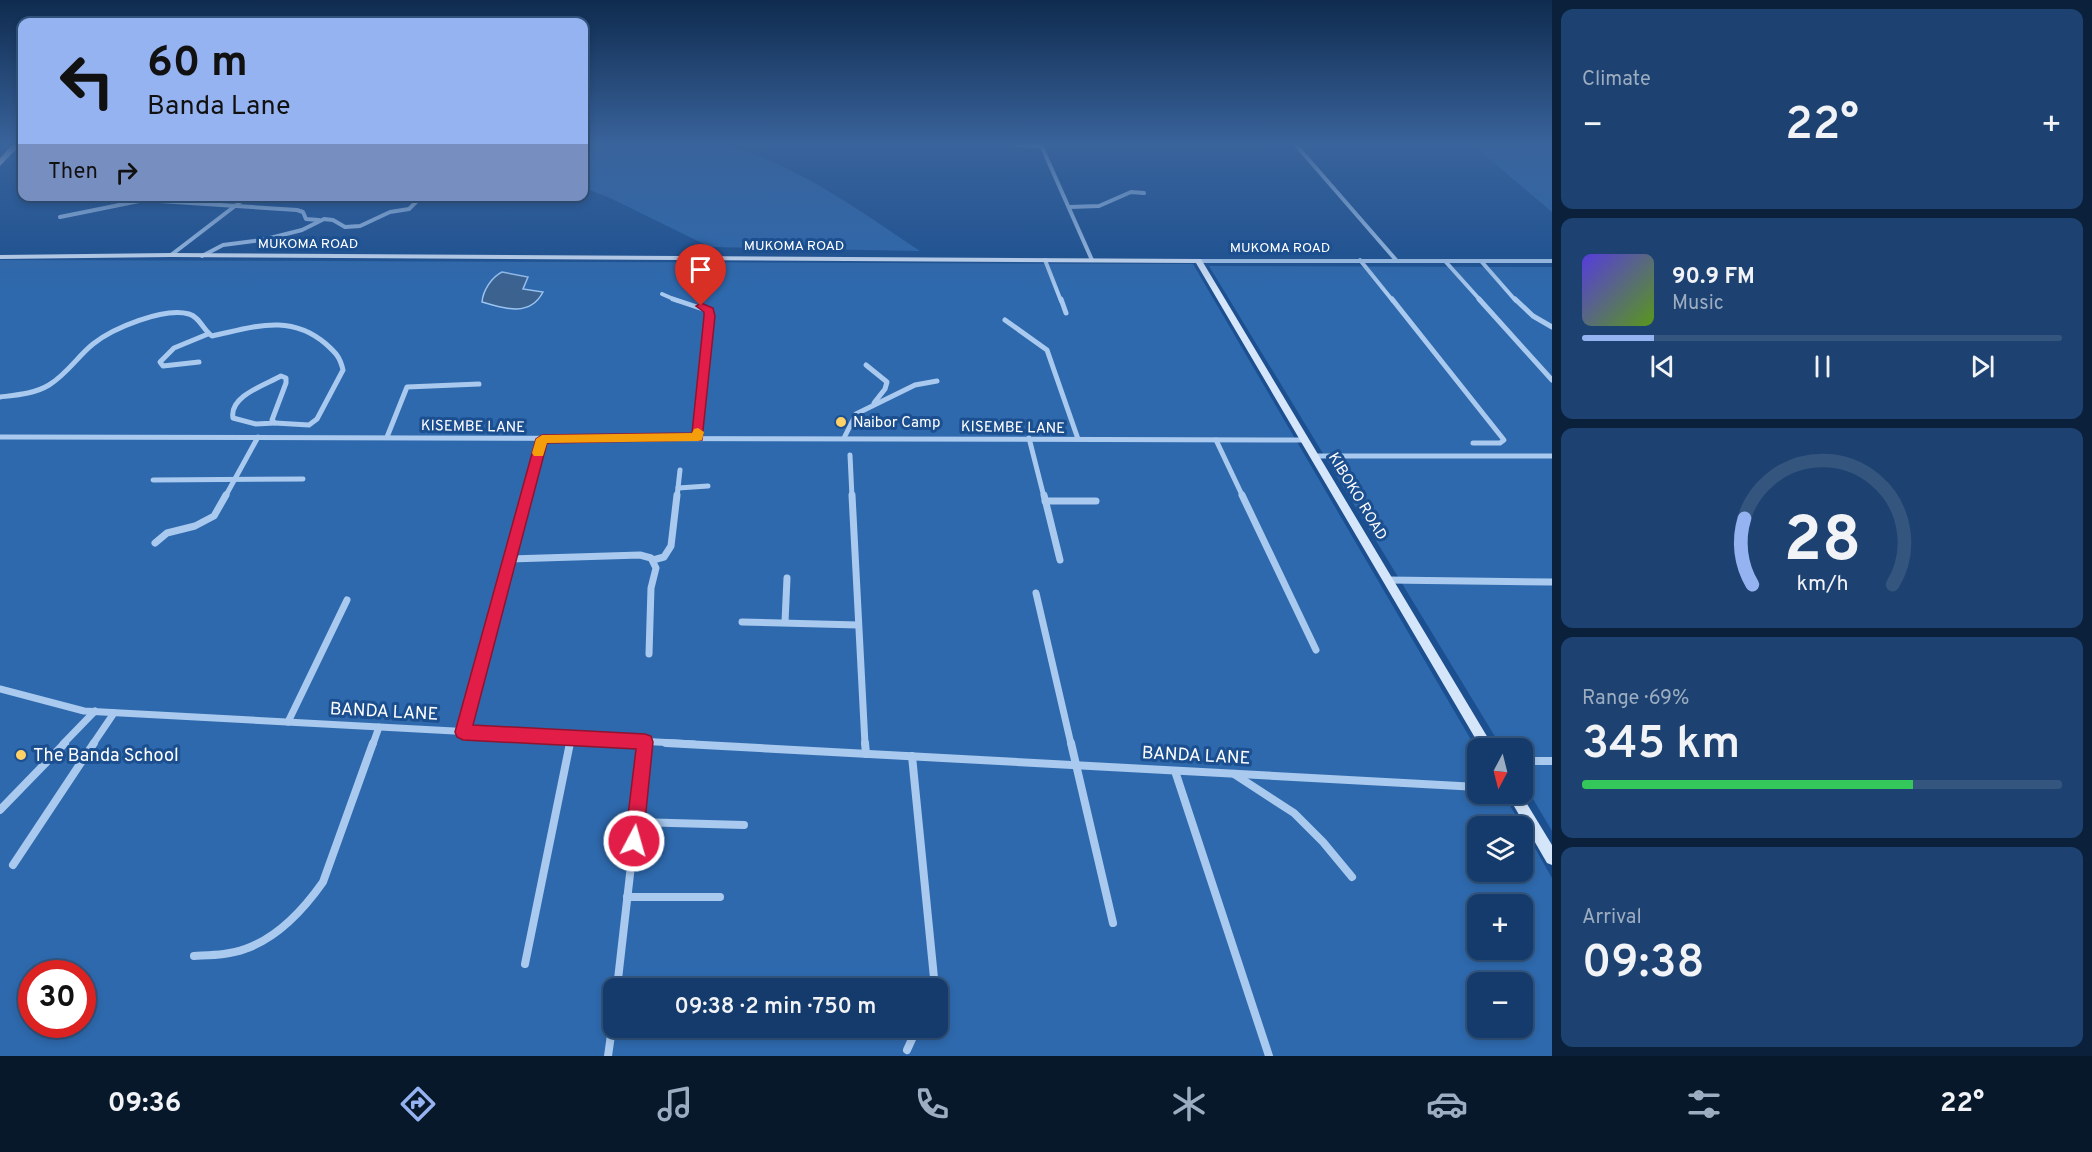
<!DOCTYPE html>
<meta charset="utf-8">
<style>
:root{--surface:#143b6b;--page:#1d4271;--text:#f1f3f6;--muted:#9dadc1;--line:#33557e;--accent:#95b2f1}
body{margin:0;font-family:Overpass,sans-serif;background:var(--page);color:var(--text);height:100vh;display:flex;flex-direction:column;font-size:22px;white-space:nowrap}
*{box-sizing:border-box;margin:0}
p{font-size:20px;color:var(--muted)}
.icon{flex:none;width:33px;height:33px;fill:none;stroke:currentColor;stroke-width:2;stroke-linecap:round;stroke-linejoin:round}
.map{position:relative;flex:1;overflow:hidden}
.details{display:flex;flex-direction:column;gap:9px;padding:9px;background:#0b203b;width:540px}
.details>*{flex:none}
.hud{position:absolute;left:18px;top:18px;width:570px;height:183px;border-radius:12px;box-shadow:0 3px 9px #0003,0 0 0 2px var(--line);background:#95b2f1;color:#111;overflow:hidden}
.needle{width:39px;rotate:187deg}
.fabs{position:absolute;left:1467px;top:738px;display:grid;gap:12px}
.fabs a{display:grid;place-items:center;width:66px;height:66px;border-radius:12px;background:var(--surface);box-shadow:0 3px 9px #0003,0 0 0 2px var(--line);font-size:30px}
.speed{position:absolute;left:18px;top:960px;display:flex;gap:12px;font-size:30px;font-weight:700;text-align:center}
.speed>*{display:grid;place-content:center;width:78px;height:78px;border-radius:50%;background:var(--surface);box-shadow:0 3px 9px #0003,0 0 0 2px var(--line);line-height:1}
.speed .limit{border:9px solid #d22;background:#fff;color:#111}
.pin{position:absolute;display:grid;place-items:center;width:51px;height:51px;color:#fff;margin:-62px -26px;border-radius:50% 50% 50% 0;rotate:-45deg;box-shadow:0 0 6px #0007}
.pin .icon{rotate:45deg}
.me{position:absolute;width:66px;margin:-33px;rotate:6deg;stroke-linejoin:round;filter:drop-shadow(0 0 4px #0008)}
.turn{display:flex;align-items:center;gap:21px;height:126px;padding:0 30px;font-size:27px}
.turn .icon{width:78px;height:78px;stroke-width:2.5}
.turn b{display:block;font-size:42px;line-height:51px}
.then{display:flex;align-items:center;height:57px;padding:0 30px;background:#0003;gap:12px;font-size:22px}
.big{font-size:45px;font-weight:600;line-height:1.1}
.details .widget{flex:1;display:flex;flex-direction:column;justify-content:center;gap:9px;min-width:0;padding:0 21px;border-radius:12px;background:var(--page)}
.details .dial{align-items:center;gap:0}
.dial svg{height:156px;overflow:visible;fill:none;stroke:var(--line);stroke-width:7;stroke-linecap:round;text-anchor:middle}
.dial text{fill:var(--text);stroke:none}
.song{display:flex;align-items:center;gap:18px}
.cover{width:72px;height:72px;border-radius:9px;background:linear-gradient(135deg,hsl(250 70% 55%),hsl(90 70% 35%))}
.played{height:6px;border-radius:3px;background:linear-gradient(90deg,var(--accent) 15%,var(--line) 15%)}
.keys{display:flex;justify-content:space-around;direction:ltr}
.heat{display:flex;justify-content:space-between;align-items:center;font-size:33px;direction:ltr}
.charge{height:9px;border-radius:4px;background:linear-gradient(90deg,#34c759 69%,var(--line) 0)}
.trip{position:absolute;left:603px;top:978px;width:345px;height:60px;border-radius:12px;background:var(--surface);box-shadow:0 3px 9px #0003,0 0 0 2px var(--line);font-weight:600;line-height:60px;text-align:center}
.tabs{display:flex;height:96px;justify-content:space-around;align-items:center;background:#08182b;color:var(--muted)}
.tabs .icon{width:42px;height:42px}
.tabs .active{color:var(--accent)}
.tabs b{font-size:27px;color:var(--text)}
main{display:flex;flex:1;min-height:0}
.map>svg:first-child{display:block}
</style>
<main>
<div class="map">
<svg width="1552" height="1056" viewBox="0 0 1552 1056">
<rect width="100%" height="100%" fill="#1b4f8f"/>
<g fill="#2e69ad" fill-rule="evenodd">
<path d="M584,145C625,145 672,141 713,145C779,151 864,214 920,251L710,247L608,197L584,188Z"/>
<path d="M1473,145H1552V212Z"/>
<path d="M0,260L1193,264L1477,750L1478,794H1503L1522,826H1478V872H1522L1523,827L1552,878V1056H0ZM1478,904H1522V950H1478ZM32,974H82V1024H32ZM1478,982H1522V1028H1478ZM614,988H938V1028H614Z"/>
<path d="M1209,266L1552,267V831L1523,782L1522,748H1502Z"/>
</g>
<path fill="#3c6290" stroke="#9cc4f0" stroke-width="1.5" d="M502,272L528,277L523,289L543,292C530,317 505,309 482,302C483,290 492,277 502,272Z"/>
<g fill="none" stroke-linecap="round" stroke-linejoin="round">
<g stroke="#a9c9ee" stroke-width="4">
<path d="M1017,145L1042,146"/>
<path d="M1041,145L1092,260"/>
<path d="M1296,145L1396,260"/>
<path d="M1069,207L1099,206L1131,192L1144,193"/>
<path d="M60,217L144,200L297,210L303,212L306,219L319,220"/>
<path d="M171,255L248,196"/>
<path d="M202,256L223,245L262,240L302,230L324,219L333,220L345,227L360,226L390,212L409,209L422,196"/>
<path d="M1045,260L1061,301"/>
<path d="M1360,260L1393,301"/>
<path d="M1198,261H1552"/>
<path d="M1445,261L1481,301"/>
<path d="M1481,261L1516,301"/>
<path d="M662,294L678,301"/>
</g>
<g stroke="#a9c9ee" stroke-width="5">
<path d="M673,299L709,311L698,437"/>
<path d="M1061,299L1066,313"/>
<path d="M1392,299L1504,440L1500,443H1473"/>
<path d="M1479,299L1552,380"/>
<path d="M1515,299L1533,316L1552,327"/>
<path d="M1005,320L1047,350L1078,439"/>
<path d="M199,362L163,366L160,362L174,348L208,334"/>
<path d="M866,365L887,382L885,389L874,403"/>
<path d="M281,376L286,378V383L272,420L275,423L256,424L233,418C229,396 265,385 281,376Z"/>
<path d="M0,397C17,395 34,394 49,385C67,374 78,356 93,344C113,328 164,307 189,314C200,317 203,330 212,336C254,327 290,313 326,344C336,353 340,357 343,370L317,419L309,425L275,423"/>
<path d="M0,437L1306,440"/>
<path d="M387,437L407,387L479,384"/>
<path d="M844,438L856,414L915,385L937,381"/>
<path d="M1029,438L1044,497"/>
<path d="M1216,440L1243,497"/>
<path d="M850,455L852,497"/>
<path d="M1315,456H1552"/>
<path d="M153,480L303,479"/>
<path d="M678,488L708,486"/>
<path d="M225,497L258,437"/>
<path d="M526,497L542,439"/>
<path d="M677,497L680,470"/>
</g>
<g stroke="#a9c9ee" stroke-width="7">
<path d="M852,495L865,744"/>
<path d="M1044,495L1060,560"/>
<path d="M1242,495L1316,650"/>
<path d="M1045,501H1096"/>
<path d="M155,543L167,533L195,526L214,516L226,495"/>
<path d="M510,559L640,555L651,558L656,568L651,588L649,654"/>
<path d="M653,560L664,557L671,546L677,495"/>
<path d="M1388,580L1552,582"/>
<path d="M1036,593L1071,744"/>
<path d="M742,622L858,625"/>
<path d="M785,622L787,578"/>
<path d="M0,689L84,711L694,744"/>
<path d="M288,722L347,600"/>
<path d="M463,732L527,495"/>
<path d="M63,744L95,711"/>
<path d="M93,744L114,713"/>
<path d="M373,744L379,727"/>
<path d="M570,744L571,738"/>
<path d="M645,744V742"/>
</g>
<g stroke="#a9c9ee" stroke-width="8">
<path d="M666,743L1478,787"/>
<path d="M865,743L866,754"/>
<path d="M1071,743L1113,923"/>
<path d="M912,756L935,988"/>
<path d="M1522,761H1552"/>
<path d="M1175,771L1269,1056"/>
<path d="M1234,774L1294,813L1323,842L1352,877"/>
<path d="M0,810L65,743"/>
<path d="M636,822L744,825"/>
<path d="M13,865L94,743"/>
<path d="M627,897H720"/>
<path d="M194,956C211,955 229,955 245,949C277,938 304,909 323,882L373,743"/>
<path d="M525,964L570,743"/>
<path d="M617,988L645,743"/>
<path d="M907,1050L917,1028"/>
<path d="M608,1056L614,1014"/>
</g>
<g fill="#d6e6fa" fill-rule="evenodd">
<path d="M171,253L1201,259L1494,748H1481L1196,263L171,257L0,259V255Z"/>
<path d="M1507,794H1521L1552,845V865L1547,863Z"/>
</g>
<path fill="#fff" fill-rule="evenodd" d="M12,145H20L0,166V158Z"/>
</g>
<linearGradient id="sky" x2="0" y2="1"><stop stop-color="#0f2b4f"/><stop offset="0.49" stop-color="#39639b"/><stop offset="1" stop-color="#39639b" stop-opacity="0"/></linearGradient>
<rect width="1552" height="293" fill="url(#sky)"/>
<path fill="#e11d48" stroke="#92132f" stroke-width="1.5" d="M701,303L713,308L715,316L702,440L547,443L473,725L645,734L651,736L653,742L643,841L640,847L634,850L627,847L625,841L636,749L463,740L457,737L455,732L536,439L542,435L692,433L704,316V312L696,306Z"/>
<path fill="#f59e0b" d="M698,428L704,432L702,440L698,441L547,443L543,456H534L532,453L536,439L542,435L692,433L694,429Z"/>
<g fill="#ffd166" stroke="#1b4f8f" stroke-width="2">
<circle cx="841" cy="422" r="6"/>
<circle cx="21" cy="755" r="6"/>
</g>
<g text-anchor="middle" stroke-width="6" stroke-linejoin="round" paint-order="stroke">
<g font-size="14" fill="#fff" stroke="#1b4f8f">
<text x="308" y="248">MUKOMA ROAD</text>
<text x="794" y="250">MUKOMA ROAD</text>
<text x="1280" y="252">MUKOMA ROAD</text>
</g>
<g font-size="15" fill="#fff" stroke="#1b4f8f" text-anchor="start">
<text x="853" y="427">Naibor Camp</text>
</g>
<g font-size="15" fill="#fff" stroke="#1b4f8f">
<text transform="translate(473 426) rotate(1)" y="5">KISEMBE LANE</text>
<text transform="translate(1013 427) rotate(1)" y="5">KISEMBE LANE</text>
<text transform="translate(1358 496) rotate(59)" y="5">KIBOKO ROAD</text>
</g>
<g font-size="18" fill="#fff" stroke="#1b4f8f">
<text transform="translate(384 711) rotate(3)" y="6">BANDA LANE</text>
<text transform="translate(1196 755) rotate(3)" y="6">BANDA LANE</text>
</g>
<g font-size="18" fill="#fff" stroke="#1b4f8f" text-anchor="start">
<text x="33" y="761">The Banda School</text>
</g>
</g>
</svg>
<div class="fabs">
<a><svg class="needle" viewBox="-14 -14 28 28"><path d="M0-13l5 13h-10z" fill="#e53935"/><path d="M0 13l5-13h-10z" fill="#9dadc1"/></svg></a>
<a><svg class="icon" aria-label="layers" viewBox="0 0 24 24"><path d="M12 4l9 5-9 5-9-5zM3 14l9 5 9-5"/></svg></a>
<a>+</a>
<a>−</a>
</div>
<div class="speed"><div class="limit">30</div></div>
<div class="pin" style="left:701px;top:306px;background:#d93025"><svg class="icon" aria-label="arrive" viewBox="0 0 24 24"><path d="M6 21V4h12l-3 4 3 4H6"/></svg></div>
<svg class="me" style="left:634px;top:841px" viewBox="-20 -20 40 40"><circle r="17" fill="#e11d48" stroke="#fff" stroke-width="3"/><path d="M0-11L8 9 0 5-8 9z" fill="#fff"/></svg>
<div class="trip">09:38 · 2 min · 750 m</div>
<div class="hud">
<div class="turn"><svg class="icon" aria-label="left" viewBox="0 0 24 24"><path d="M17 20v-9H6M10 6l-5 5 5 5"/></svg><div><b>60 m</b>Banda Lane</div></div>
<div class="then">Then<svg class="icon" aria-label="right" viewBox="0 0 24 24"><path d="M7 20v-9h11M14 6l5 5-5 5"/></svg></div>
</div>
</div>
<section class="details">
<div class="widget"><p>Climate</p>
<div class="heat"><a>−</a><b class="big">22°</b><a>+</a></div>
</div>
<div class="widget">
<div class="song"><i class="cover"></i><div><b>90.9 FM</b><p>Music</p></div></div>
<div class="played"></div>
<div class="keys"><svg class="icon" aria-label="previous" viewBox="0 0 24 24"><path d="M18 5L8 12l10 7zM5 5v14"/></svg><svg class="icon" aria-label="pause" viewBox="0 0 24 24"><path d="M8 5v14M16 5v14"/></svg><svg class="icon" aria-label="next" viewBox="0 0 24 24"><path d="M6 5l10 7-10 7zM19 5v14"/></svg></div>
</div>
<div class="widget dial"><svg viewBox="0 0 100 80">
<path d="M14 69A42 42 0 1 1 86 69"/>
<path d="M14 69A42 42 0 0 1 10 35" stroke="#95b2f1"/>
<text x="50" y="56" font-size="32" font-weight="700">28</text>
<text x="50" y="72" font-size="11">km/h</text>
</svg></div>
<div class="widget"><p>Range · 69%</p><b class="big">345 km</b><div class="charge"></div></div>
<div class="widget"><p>Arrival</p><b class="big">09:38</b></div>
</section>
</main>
<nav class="tabs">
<b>09:36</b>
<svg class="icon active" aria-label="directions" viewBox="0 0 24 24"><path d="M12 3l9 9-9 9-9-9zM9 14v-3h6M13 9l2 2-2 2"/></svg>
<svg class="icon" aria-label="music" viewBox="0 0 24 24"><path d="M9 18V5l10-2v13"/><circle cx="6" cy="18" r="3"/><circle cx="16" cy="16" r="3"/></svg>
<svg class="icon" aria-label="phone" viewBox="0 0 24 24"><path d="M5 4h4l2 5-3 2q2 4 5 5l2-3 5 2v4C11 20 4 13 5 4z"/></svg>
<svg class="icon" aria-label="climate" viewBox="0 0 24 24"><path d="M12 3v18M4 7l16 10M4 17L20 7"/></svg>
<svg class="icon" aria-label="car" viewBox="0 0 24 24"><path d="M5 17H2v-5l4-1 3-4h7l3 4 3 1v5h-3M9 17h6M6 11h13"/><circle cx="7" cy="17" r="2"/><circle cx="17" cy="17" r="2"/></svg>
<svg class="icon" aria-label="filters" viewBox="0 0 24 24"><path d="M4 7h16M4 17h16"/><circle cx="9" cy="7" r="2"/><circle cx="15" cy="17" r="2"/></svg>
<b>22°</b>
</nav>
